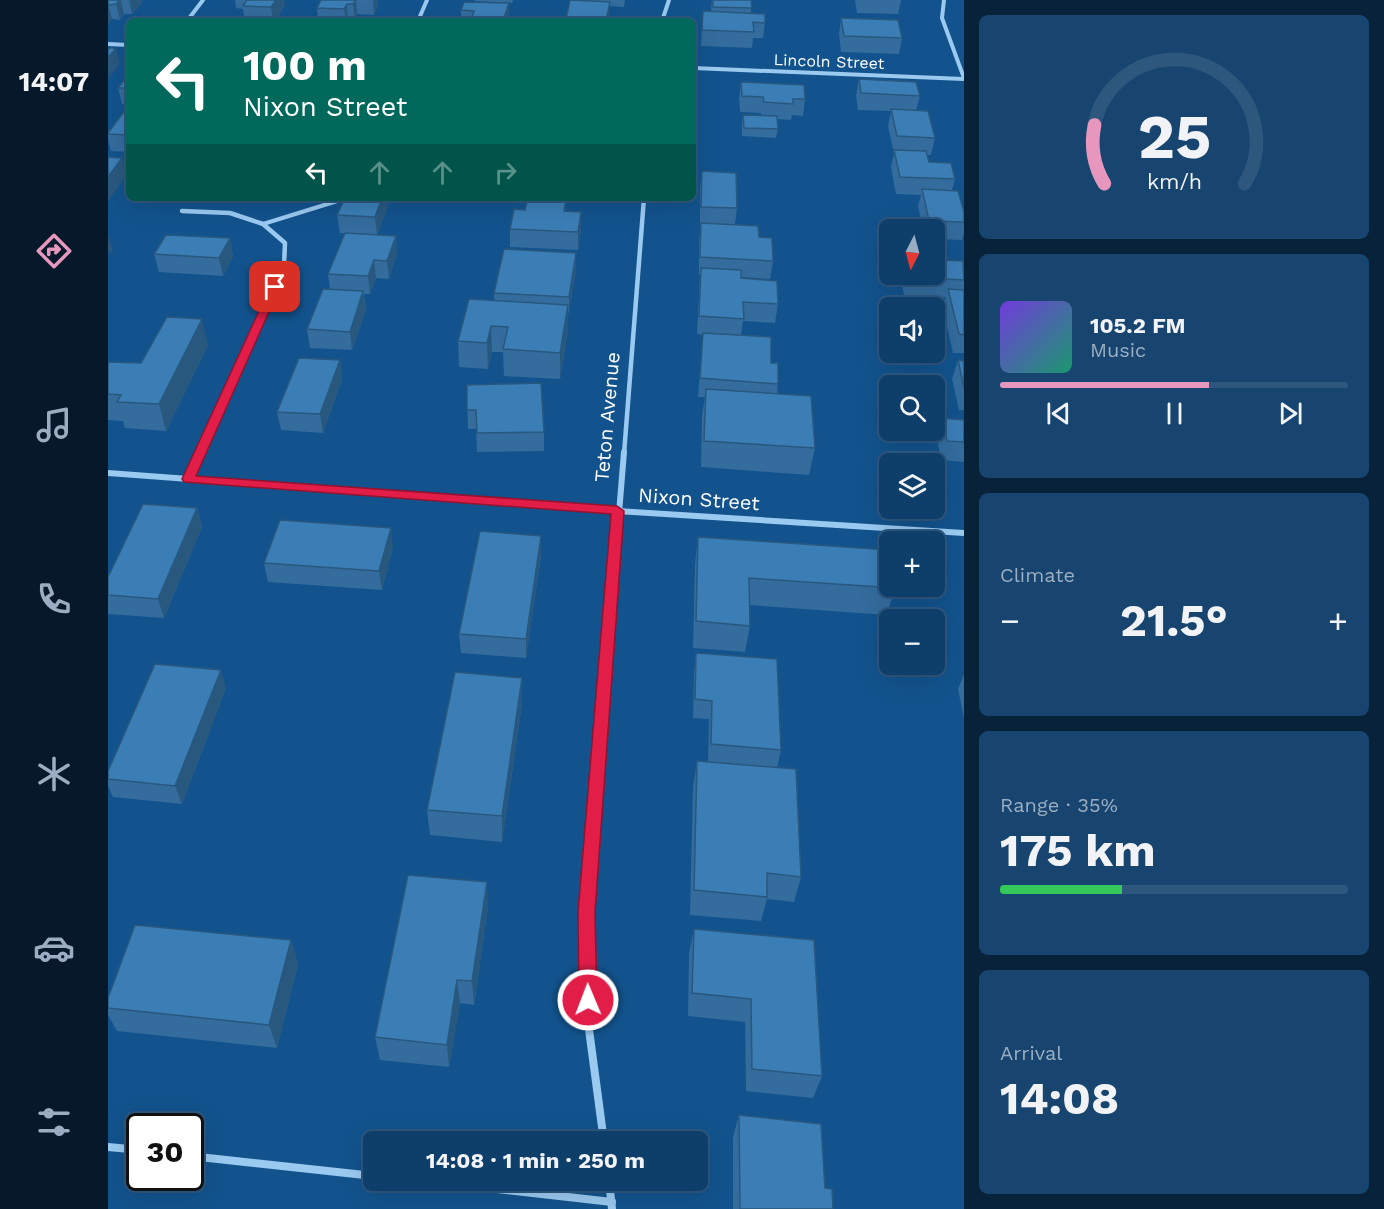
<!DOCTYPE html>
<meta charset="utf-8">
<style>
:root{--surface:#0e3e6a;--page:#174570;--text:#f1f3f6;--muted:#9baec1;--line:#2e577e;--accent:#e797bd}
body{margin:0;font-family:"Work Sans",sans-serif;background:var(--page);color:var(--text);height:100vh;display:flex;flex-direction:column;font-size:22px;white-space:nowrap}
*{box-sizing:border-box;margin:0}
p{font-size:20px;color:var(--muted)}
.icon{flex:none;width:33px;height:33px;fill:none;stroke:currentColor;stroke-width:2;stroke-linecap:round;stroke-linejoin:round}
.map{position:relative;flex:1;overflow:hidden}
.drawer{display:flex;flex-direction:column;gap:15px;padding:15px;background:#08223a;width:420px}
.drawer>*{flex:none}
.guide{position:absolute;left:18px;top:18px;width:570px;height:183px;border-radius:9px;box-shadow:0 6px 24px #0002,0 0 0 2px var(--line);background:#00695c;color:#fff;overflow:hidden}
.needle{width:39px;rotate:186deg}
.tools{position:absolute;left:771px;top:219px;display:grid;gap:12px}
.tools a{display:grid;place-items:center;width:66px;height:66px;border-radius:9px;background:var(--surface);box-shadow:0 6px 24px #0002,0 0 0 2px var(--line);font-size:30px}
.speed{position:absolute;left:18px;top:1113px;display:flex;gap:12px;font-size:30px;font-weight:700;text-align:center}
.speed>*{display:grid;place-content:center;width:78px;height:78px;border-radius:50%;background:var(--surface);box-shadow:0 6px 24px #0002,0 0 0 2px var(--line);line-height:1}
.speed .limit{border:3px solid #111;border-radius:9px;background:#fff;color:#111}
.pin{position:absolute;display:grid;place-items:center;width:51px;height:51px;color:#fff;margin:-26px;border-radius:12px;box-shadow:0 3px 9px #0006}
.me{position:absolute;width:66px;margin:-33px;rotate:359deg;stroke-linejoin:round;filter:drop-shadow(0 0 4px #0008)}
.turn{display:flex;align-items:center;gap:21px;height:126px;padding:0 18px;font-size:27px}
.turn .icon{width:78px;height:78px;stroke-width:2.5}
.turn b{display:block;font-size:42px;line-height:51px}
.lanes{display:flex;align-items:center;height:57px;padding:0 18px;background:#0003;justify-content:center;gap:30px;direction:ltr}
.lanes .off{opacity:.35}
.big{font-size:45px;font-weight:700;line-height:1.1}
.drawer .card{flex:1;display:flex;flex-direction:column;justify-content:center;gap:9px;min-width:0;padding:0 21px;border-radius:9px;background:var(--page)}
.drawer .dial{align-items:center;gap:0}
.dial svg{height:156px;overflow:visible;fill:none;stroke:var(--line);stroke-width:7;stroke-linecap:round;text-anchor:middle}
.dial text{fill:var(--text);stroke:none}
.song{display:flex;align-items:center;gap:18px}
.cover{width:72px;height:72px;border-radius:9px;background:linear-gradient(135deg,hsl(260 70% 55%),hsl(160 70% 35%))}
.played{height:6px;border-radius:3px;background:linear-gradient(90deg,var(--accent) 60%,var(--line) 60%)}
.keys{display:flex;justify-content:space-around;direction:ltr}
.heat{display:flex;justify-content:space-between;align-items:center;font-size:33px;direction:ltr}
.charge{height:9px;border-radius:4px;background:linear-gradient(90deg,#34c759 35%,var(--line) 0)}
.trip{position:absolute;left:255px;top:1131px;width:345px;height:60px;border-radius:9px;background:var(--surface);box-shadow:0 6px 24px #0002,0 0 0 2px var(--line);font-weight:700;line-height:60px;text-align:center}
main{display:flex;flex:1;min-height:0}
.tab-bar{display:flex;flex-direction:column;width:108px;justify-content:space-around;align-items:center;background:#06192a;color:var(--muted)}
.tab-bar .icon{width:42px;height:42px}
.tab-bar .active{color:var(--accent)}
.tab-bar b{font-size:27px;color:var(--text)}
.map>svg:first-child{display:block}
</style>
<main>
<nav class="tab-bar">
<b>14:07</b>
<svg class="icon active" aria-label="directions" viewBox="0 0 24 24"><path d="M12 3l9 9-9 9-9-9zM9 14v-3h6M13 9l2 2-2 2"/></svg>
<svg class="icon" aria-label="music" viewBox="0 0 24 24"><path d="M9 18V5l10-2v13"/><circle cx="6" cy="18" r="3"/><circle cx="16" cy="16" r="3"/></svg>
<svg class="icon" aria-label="phone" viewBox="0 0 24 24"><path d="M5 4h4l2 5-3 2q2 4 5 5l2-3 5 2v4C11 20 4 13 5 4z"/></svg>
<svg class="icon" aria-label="climate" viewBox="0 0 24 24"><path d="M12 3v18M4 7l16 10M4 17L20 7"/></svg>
<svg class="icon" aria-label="car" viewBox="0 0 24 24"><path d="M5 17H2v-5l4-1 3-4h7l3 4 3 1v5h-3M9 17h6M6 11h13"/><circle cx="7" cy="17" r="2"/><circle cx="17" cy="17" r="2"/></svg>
<svg class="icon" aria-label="filters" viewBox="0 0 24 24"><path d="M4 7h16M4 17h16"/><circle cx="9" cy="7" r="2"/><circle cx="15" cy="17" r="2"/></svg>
</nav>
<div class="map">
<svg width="856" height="1209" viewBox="0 0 856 1209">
<rect width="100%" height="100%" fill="#12538d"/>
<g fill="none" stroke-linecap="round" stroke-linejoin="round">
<path stroke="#9bcaf1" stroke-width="4" d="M155,224L239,198"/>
<g stroke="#9bcaf1" stroke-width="4">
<path d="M836,0L834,18L856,78"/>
<path d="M79,21L95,0"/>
<path d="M310,21L319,0"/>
<path d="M554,21L561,0"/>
<path d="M0,44L21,45"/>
<path d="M585,68L856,79"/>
</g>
<g stroke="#9bcaf1" stroke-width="4.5">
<path d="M74,211L122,213L155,224L177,243L176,266L92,454"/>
<path d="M516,454L536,198"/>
</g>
<g stroke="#9bcaf1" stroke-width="6">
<path d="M0,473L509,511L856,533"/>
<path d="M81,479L93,452"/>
<path d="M489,784L516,452"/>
</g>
<g stroke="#9bcaf1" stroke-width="8">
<path d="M489,782L479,912L480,1022L496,1142"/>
<path d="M0,1147L32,1150"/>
<path d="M82,1156L266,1176"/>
<path d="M308,1180L504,1202"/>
<path d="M501,1180L504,1209"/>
</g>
</g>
<g fill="#336c9d">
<path d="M0,0H34V3L24,14H16L12,20L4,19L0,24Z"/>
<path d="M127,0H176L177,5L167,21H137L135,9L128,8Z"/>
<path d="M213,0H269L270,6L266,15L249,14L247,20L240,19V21H210L209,8Z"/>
<path d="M367,0H405L404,3L367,1Z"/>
<path d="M480,0H517L516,7L501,6L500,21H458V19L480,1Z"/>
<path d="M604,0H643V13L657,23L655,38H645L644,48L593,46L595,11L603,12Z"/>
<path d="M747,0H793L790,14L749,13Z"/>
<path d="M401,3L400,21H353V10Z"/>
<path d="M733,18L794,38L791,54L733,52L731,34Z"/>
<path d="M21,74V104H14L10,88Z"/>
<path d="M751,79L812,96L808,110L827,138L823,155H819L821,162L847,179L844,190L856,212V233L854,240L826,239V230H815L810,206L813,195L788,194L783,167L786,153L780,126L783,111L750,110L748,95Z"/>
<path d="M633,82L697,99L695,116L684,115L683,120L669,119L670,129L668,138L634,136V123L635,115L653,116V113L632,112L631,99Z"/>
<path d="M21,105V152L3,151L0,139V133Z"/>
<path d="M594,171L629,208L627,224L651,237L665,261L662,279L633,277V278L670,304L667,323L635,321L633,335L663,363L670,384L669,394L707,448L701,475L593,467L594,415L597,397H590L595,335L589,334L592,275H591V240L593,225L592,224V188Z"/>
<path d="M237,198H280L281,203L269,235L232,233L229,215Z"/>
<path d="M458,198V212H473V230L470,250L402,247V229L417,210Z"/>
<path d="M122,238L125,256L115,276L51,272L46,254Z"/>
<path d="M289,253L281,279L268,278L262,294H256L258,310L244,350L202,348L199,329L222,290L220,274Z"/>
<path d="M836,260L856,264V353H845L835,308L838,297L796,295L792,274H826Z"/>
<path d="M468,270L460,315V331L452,379L396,376L395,352H384L380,369L351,367L350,341L386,301V293Z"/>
<path d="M100,345L58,431L17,428L15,421L0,420V362L33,363Z"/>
<path d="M232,360L234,379L215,433L173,430L169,412Z"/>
<path d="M850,360L856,361V410H851L844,379Z"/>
<path d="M359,385L436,432V451L369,452L368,429H360Z"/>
<path d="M834,418L856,420V462L833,460L829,437Z"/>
<path d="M89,508L94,527L56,618L0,614V577Z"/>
<path d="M433,536V555L418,658L353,653L351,634Z"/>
<path d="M590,537L787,588L779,615L642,605V626L637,652L585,648L587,564Z"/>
<path d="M285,547L274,590L160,582L156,563Z"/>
<path d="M588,653L673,750L669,768L693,877L686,902L659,899L653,921L582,915L585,787L589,761L600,762L601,719L585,718L586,672Z"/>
<path d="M856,674V719L850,689Z"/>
<path d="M414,678V704L394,842L322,835L319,810Z"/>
<path d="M118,688L74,804L5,797L0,786V771Z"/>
<path d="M380,907L366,1005L352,1003L341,1067L272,1060L267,1037Z"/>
<path d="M586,929L714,1076L705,1098L638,1091L637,1022L580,1016L581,953Z"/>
<path d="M183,940L190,965L169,1048L9,1031L0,1015V998Z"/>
<path d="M631,1115L717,1188L725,1209H625V1137Z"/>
</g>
<g fill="#29587f">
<path d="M12,0H13L16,14L12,20L8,4Z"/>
<path d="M21,0H34V3L24,14Z"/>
<path d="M168,0H176L177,5L167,21H165L163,7Z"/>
<path d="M248,0L249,14L247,20L245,4Z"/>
<path d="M265,0H269L270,6L266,15Z"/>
<path d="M502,2L501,17L500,21H498Z"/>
<path d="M401,3L400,21H395Z"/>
<path d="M0,4L4,19L0,24Z"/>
<path d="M239,4L240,19V21H238L236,9Z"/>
<path d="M8,48L12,64L0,79V58Z"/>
<path d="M14,158L19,175L0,201V177Z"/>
<path d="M274,198H280L281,203L269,235L267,217Z"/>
<path d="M458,198V213L456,211Z"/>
<path d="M473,212V230L470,250V232Z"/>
<path d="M0,234L5,252L0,253Z"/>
<path d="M288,236L289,253L281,279L279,261Z"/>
<path d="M122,238L125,256L115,276L111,258Z"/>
<path d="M468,253V270L461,315V297Z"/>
<path d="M266,260L268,278L262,294L260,276Z"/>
<path d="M255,291L258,310L244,350L242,332Z"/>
<path d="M460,305V331L452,379V353Z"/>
<path d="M94,319L100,345L58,431L51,404Z"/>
<path d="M383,326L384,352L380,369L379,343Z"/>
<path d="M232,360L234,379L215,433L212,414Z"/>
<path d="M89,508L94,527L56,618L50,599Z"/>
<path d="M283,528L285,547L274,590L271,571Z"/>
<path d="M433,536V555L418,658V639Z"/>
<path d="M113,670L118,688L74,804L67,786Z"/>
<path d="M414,678V704L394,842V816Z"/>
<path d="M379,882L380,907L366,1005L364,981Z"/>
<path d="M183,940L190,965L169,1048L161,1025Z"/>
<path d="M349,980L352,1003L341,1067L339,1045Z"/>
</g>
<g fill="#3b7eb6" stroke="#29587f" stroke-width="1.5">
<path d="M0,0H12L8,4L0,5Z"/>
<path d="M139,0H168L163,7L135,6Z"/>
<path d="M213,0H248L245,4H239L236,9L209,8Z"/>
<path d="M462,0L502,2L498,21L458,19Z"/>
<path d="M605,0H643L644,8L605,7Z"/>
<path d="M356,2L401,3L395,21H363L366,11L353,10Z"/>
<path d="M595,11L657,14V23L645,22L646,32L594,30Z"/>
<path d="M733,18L790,20L794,38L736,36Z"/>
<path d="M0,48H8L0,58Z"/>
<path d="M21,74V88H10Z"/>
<path d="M751,79L808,82L812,96L753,93Z"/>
<path d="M633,82L696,85L697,99H685V104L656,102L655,97L634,96Z"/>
<path d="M21,105V135L0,134V133Z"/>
<path d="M783,109L820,111L827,138L789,136Z"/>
<path d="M635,115L669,116L670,129L636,128Z"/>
<path d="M786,150L818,151L821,162L843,163L847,179L792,177Z"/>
<path d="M0,157L14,158L0,177Z"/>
<path d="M594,171L628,173L629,208L593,207Z"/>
<path d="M814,189L850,191L856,212V222L821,221Z"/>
<path d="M237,198H274L267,217L229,215Z"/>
<path d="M420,198H458L456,211L473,212L470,232L402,229L406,209L417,210Z"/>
<path d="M593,223L650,226L651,237L664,238L665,261L592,257Z"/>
<path d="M237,233L288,236L279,261L266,260L260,276L220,274Z"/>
<path d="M58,235L122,238L111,258L46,254Z"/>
<path d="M396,249L468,253L461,297L386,293Z"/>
<path d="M826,250H834L836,260L855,261L856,280L800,277V274H826Z"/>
<path d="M593,268L633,270V278L669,281L670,304L635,302L636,319L591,316Z"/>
<path d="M215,289L255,291L242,332L199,329Z"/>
<path d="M840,289L856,290V335L851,334Z"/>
<path d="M361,299L460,305L452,353L395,349L400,327L383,326L379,343L350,341Z"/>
<path d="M59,317L94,319L51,404L9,402L13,395L0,394V362L33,363Z"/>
<path d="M595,333L663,337V363H670V384L592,378Z"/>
<path d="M191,358L232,360L212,414L169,412Z"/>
<path d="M850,360L856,361V388Z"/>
<path d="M433,383L436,432L369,433L368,410H359V385Z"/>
<path d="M598,389L703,396L707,448L596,441Z"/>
<path d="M834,418L856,420V442L839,441Z"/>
<path d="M35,504L89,508L50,599L0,595V577Z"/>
<path d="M172,520L283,528L271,571L156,563Z"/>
<path d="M372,531L433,536L418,639L351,634Z"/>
<path d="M590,537L781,550L782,586H786L787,588L641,578L642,626L588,621Z"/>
<path d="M588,653L669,659L673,750L603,744L604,701L587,699Z"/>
<path d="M47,664L113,670L67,786L0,779V771Z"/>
<path d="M347,672L414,678L394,816L319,810Z"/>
<path d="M589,761L688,769L693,877L659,873V897L586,890Z"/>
<path d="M300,875L379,882L364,981L349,980L339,1045L267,1037Z"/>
<path d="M27,925L183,940L161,1025L0,1008V998Z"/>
<path d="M586,929L706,940L714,1076L644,1069L643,999L584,993Z"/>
<path d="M631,1115L713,1124L717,1188L724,1189L725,1209H632Z"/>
</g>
<path fill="#e11d48" stroke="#92132f" stroke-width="1.5" d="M167,284L172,287L88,476L509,506L516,511L487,912L489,1000L486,1006L480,1009L474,1006L471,1000L470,912L503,514L76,482L74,479L162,287Z"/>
<g text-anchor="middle" stroke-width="6" stroke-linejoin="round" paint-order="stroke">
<g font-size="16" fill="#fff" stroke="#12538d">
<text transform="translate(721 61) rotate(2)" y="6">Lincoln Street</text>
</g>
<g font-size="20" fill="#fff" stroke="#12538d">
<text transform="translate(499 417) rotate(-85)" y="7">Teton Avenue</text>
<text transform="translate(591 499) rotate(4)" y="7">Nixon Street</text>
</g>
</g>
</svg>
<div class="tools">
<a><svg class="needle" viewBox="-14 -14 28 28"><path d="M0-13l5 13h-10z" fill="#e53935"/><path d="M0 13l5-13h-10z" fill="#9baec1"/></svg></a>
<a><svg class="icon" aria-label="sound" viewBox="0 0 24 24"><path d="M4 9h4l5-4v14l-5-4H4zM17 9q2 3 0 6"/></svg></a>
<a><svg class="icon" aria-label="search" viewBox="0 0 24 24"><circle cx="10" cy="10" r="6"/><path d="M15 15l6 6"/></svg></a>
<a><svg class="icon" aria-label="layers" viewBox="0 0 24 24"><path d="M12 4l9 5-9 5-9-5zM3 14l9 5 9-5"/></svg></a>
<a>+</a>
<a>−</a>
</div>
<div class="speed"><div class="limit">30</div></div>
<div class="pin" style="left:167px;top:287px;background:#d93025"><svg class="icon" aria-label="arrive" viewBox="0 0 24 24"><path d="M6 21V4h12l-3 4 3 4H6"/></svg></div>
<svg class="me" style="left:480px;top:1000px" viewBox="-20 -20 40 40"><circle r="17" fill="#e11d48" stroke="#fff" stroke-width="3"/><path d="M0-11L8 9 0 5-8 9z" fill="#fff"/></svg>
<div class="trip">14:08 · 1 min · 250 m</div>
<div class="guide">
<div class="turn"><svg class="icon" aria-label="left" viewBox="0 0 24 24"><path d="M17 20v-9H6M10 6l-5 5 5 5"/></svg><div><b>100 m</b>Nixon Street</div></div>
<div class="lanes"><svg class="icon" aria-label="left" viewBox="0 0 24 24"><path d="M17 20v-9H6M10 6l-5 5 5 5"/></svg><svg class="icon off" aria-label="ahead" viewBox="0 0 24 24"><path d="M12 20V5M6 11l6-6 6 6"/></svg><svg class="icon off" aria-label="ahead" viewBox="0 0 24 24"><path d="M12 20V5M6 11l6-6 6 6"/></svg><svg class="icon off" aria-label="right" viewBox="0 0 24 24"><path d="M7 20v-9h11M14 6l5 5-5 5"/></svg></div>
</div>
</div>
<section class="drawer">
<div class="card dial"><svg viewBox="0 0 100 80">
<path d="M14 69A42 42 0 1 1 86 69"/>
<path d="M14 69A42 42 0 0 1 9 39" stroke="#e797bd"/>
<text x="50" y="56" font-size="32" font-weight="700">25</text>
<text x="50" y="72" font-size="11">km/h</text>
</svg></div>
<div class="card">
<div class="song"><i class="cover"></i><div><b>105.2 FM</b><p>Music</p></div></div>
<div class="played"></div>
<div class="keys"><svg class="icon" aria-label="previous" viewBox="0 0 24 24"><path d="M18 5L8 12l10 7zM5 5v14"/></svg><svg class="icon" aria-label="pause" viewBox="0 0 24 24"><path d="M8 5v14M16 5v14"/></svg><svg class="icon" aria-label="next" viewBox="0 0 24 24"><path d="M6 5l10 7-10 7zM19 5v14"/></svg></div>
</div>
<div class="card"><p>Climate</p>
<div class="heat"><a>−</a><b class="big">21.5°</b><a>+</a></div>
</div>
<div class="card"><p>Range · 35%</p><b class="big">175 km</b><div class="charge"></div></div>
<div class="card"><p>Arrival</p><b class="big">14:08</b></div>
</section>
</main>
